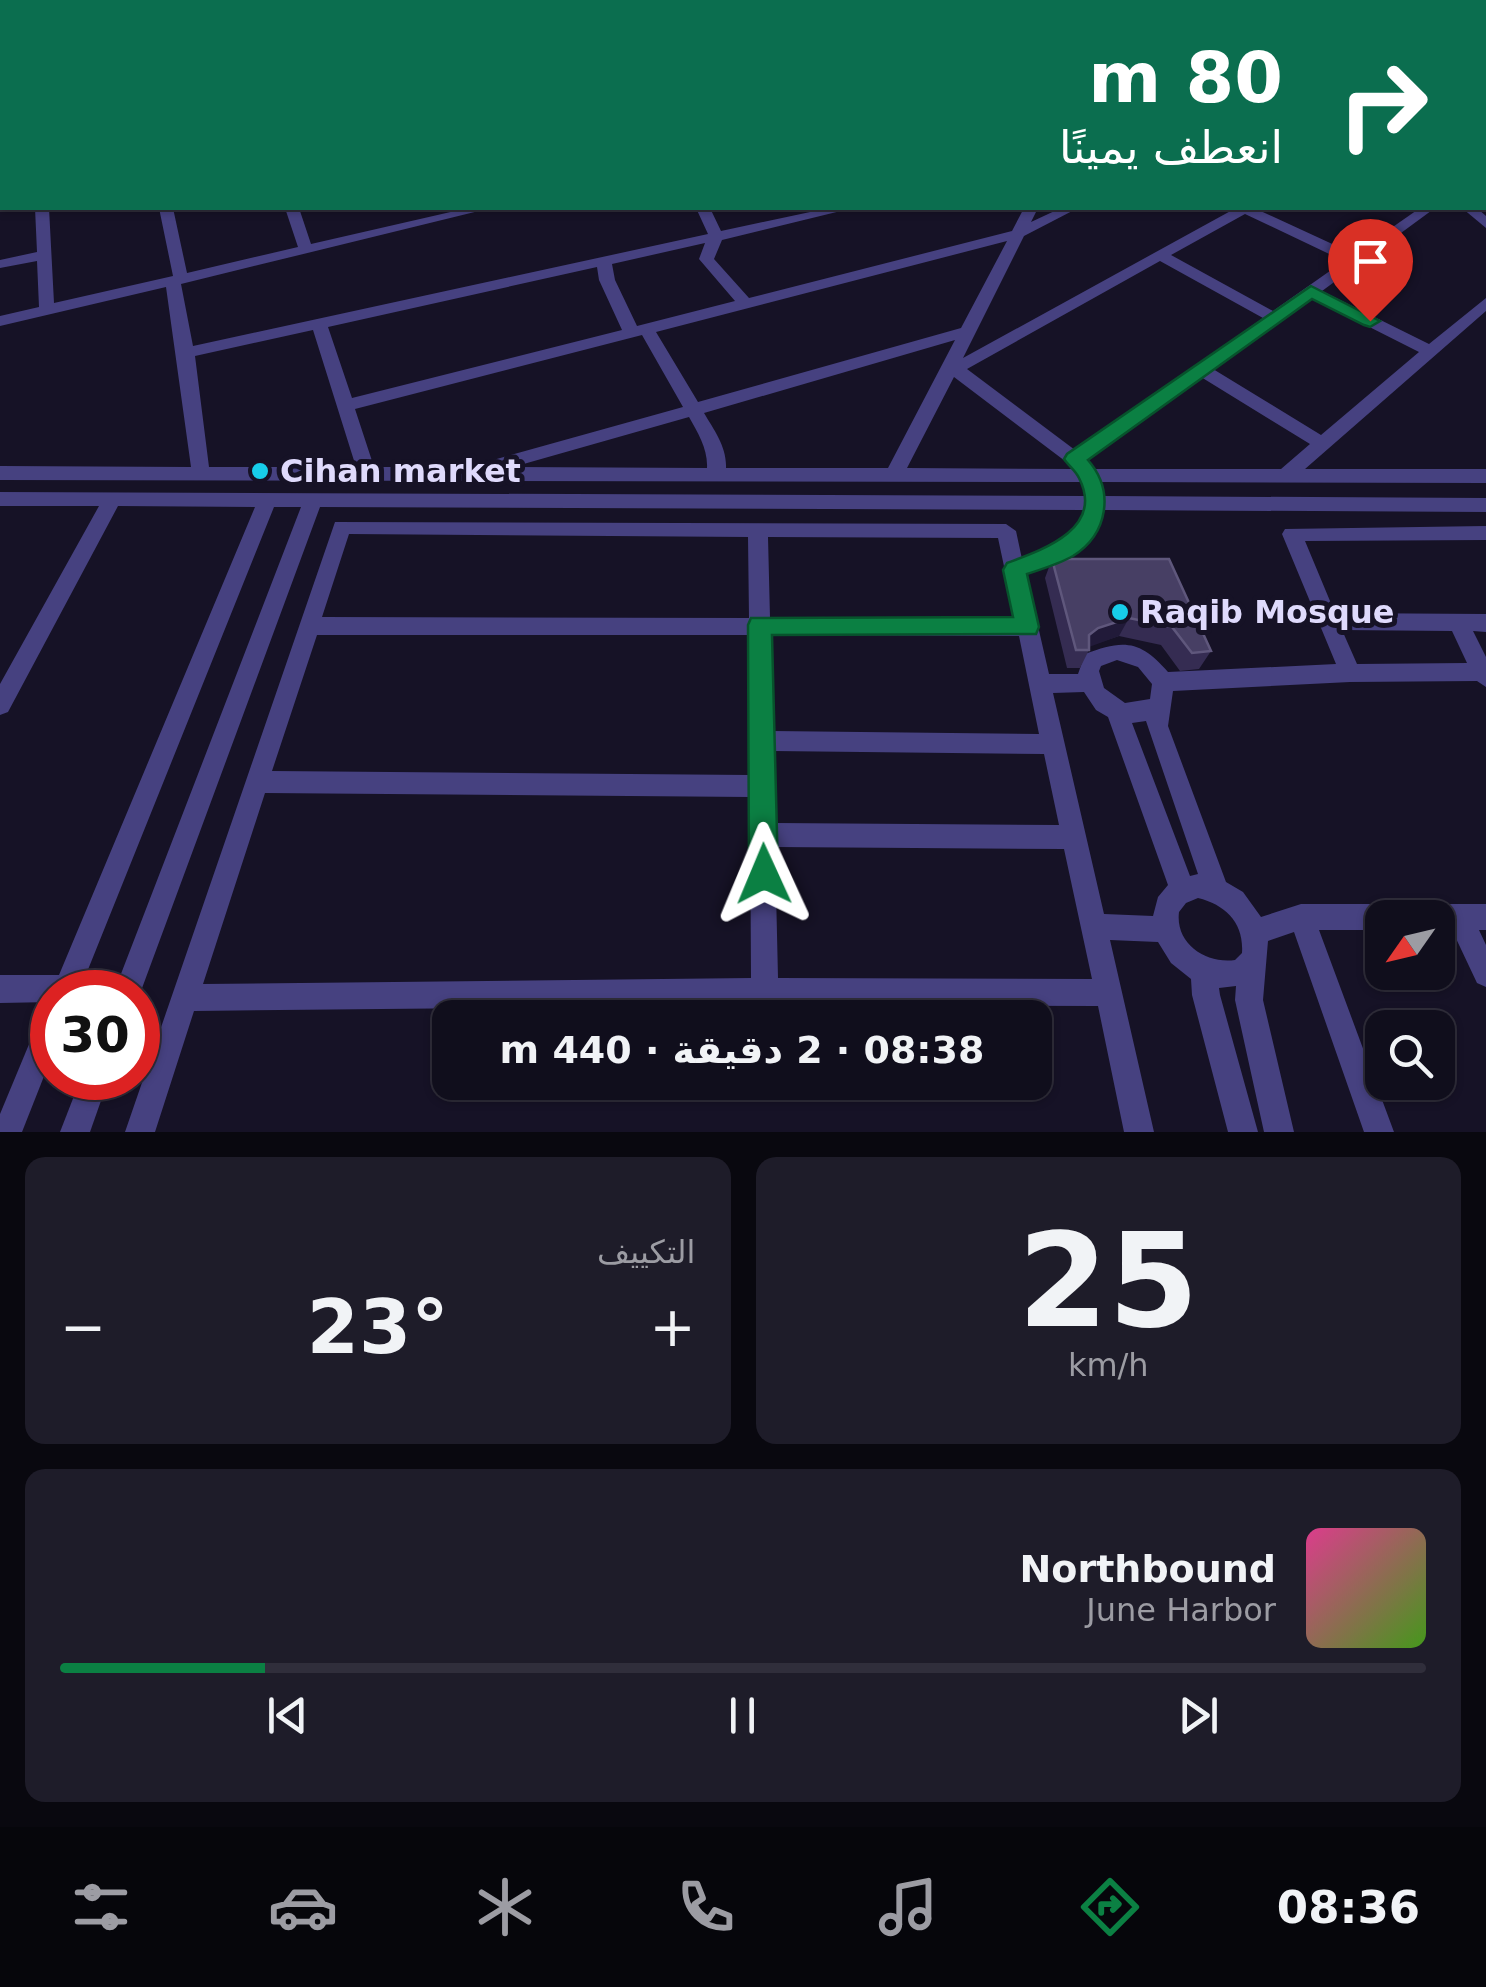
<!DOCTYPE html>
<html lang="ar">
<meta charset="utf-8">
<style>
:root{--surface:#100e1c;--page:#1e1c29;--text:#f1f3f6;--muted:#9c9ca3;--line:#302e3b;--accent:#0b8043}
body{margin:0;font-family:"DejaVu Sans",Cairo,sans-serif;background:var(--page);color:var(--text);direction:rtl;height:100vh;display:flex;flex-direction:column;font-size:38px;white-space:nowrap}
*{box-sizing:border-box;margin:0}
p{font-size:32px;color:var(--muted)}
.icon{flex:none;width:55px;height:55px;fill:none;stroke:currentColor;stroke-width:2;stroke-linecap:round;stroke-linejoin:round}
.map{position:relative;height:1132px;overflow:hidden;direction:ltr}
.drawer{display:flex;flex-direction:column;gap:25px;padding:25px;background:#09080f;flex:1}
.drawer>*{flex:none}
.top-card{position:absolute;left:0px;top:0px;width:1488px;height:210px;box-shadow:0 2px 8px #0004,0 0 0 2px var(--line);direction:rtl;background:#0b6e4f;color:#fff;overflow:hidden}
.needle{width:65px;rotate:236deg}
.tools{position:absolute;left:1365px;top:900px;display:grid;gap:20px}
.tools a{display:grid;place-items:center;width:90px;height:90px;border-radius:20px;background:var(--surface);box-shadow:0 2px 8px #0004,0 0 0 2px var(--line);font-size:50px}
.speed{position:absolute;left:30px;top:970px;display:flex;gap:20px;font-size:50px;font-weight:700;text-align:center}
.speed>*{display:grid;place-content:center;width:130px;height:130px;border-radius:50%;background:var(--surface);box-shadow:0 2px 8px #0004,0 0 0 2px var(--line);line-height:1}
.speed .limit{border:15px solid #d22;background:#fff;color:#111}
.pin{position:absolute;display:grid;place-items:center;width:85px;height:85px;color:#fff;margin:-102px -42px;border-radius:50% 50% 50% 0;rotate:-45deg;box-shadow:0 0 10px #0007}
.pin .icon{rotate:45deg}
.me{position:absolute;width:110px;margin:-55px;rotate:359deg;stroke-linejoin:round;filter:drop-shadow(0 0 8px #0008)}
.turn{display:flex;align-items:center;gap:35px;height:210px;padding:0 40px;font-size:45px}
.turn .icon{width:130px;height:130px;stroke-width:2.5}
.turn b{display:block;font-size:70px;line-height:85px}
.big{font-size:75px;font-weight:600;line-height:1.1}
.drawer .tile{flex:1;display:flex;flex-direction:column;justify-content:center;gap:15px;min-width:0;padding:0 35px;border-radius:20px;background:var(--page)}
.drawer .dial{align-items:center;gap:0}
.dial b{font-size:130px;line-height:1}
.song{display:flex;align-items:center;gap:30px}
.cover{width:120px;height:120px;border-radius:15px;background:linear-gradient(135deg,hsl(330 70% 55%),hsl(100 70% 35%))}
.played{height:10px;border-radius:5px;background:linear-gradient(90deg,var(--accent) 15%,var(--line) 15%)}
.keys{display:flex;justify-content:space-around;direction:ltr}
.heat{display:flex;justify-content:space-between;align-items:center;font-size:55px;direction:ltr}
.drawer .tiles{flex:1;display:grid;gap:25px;grid-template-columns:1fr 1fr}
.tile:last-child{grid-column:span 2}
.trip{position:absolute;left:432px;top:1000px;width:620px;height:100px;border-radius:20px;background:var(--surface);box-shadow:0 2px 8px #0004,0 0 0 2px var(--line);font-weight:600;line-height:100px;text-align:center;direction:rtl}
.tab-bar{display:flex;height:160px;justify-content:space-around;align-items:center;background:#06060b;color:var(--muted)}
.tab-bar .icon{width:70px;height:70px}
.tab-bar .on{color:var(--accent)}
.tab-bar b{font-size:45px;color:var(--text)}
.map>svg:first-child{display:block}
</style>
<div class="map">
<svg width="1486" height="1132" viewBox="0 0 1486 1132">
<rect width="100%" height="100%" fill="#161226"/>
<g fill="none" stroke-linecap="round" stroke-linejoin="round">
<g fill="#464180" fill-rule="evenodd">
<rect x="657" y="0" width="10" height="2"/>
<rect x="730" y="0" width="10" height="2"/>
<rect x="0" y="56" width="2" height="6"/>
<rect x="1485" y="124" width="1" height="9"/>
<path d="M2,154V162L0,163V155Z"/>
<path d="M35,208H49L54,303L173,276L159,208H173L187,273L298,247L285,208H299L311,244L468,208H491L181,284L193,346L708,234L696,208H710L721,231L829,208H853L722,240L714,259L749,298L1012,231L1024,208H1038L1031,222L1061,208H1078L1024,236L963,358L1236,208H1254L1354,254L1420,208H1435L1322,291L1429,344L1486,298V311L1305,469H1486V483L1100,482L1104,496L1486,498V512L1104,510C1095,546 1056,561 1026,574L1049,674H1078L1085,654C1123,639 1141,640 1168,672L1336,664L1282,534L1285,529L1486,526V540L1305,541L1335,613L1486,614V632L1473,631L1486,657V687L1477,681L1350,682L1173,691L1168,726L1226,882L1243,892L1261,917L1301,904H1486V930H1479L1486,945V987L1477,983L1452,930H1438V918H1382V930H1319L1394,1132H1364L1294,932L1268,941L1263,1000L1294,1132H1264L1235,1000L1236,986L1219,988L1220,995L1258,1132H1228L1192,995L1191,979L1171,963L1158,942L1110,940L1154,1132H1124L1098,1006L765,1005L194,1011L155,1132H125L335,522L1006,524L1016,531L1022,559C1046,548 1075,536 1085,510L320,507L138,999V992H114L301,507H274L79,992H52V1002L0,1003V975H59L255,507L118,506L8,712L0,715V684L99,506H0V492L1085,496L1081,482L0,480V466L191,467L166,287L0,326V316L39,307L37,261L0,268V260L37,252ZM1245,214L1344,261L1273,311L1171,255ZM1007,241L961,328L698,402L656,332ZM705,243L699,259L735,301L637,326L615,280L612,264ZM1160,261L1263,318L1075,450L967,369ZM597,267L599,280L622,330L352,398L328,327ZM1312,298L1419,352L1321,435L1213,369ZM313,330L356,467H209L195,356ZM642,335L683,407L486,462L483,467H374L355,409ZM955,340L888,468H726C727,447 714,430 704,413ZM954,377L1069,464L1072,469L907,468ZM1201,377L1310,444L1281,469H1091L1086,460ZM689,417C698,433 708,449 707,468L513,467ZM349,534L748,537L749,618L322,617ZM768,537L998,538L1015,618H770ZM1342,630L1452,631L1467,663L1357,664ZM317,635H749L750,775L272,771ZM770,635L1019,636L1039,734L772,731ZM1117,660L1138,667L1152,684L1150,699L1125,703L1104,688L1099,671L1101,666ZM1084,692L1096,710L1108,717L1168,885L1158,897L1153,916L1104,914L1053,693ZM1146,721L1198,874L1190,876L1132,723ZM773,751L1044,754L1059,825L775,823ZM265,793L750,797L751,978L203,984ZM775,847L1064,849L1092,979L778,978ZM1198,898C1226,905 1244,923 1242,953L1235,960C1206,964 1175,944 1179,912L1186,903Z"/>
<path d="M1462,208H1477L1486,216V228Z"/>
<path d="M52,1009V1056L22,1132H0V1114L42,1013Z"/>
<path d="M81,1078H109L90,1132H60Z"/>
</g>
</g>
<path fill="#352c52" d="M1052,559H1169L1211,651L1199,669L1180,671L1161,645L1119,636L1089,646V650L1080,668H1067L1045,578Z"/>
<path fill="#211a39" d="M1129,618L1119,636L1089,647V635L1098,628Z"/>
<path fill="#473f64" stroke="#5f577c" stroke-width="2.5" d="M1052,559H1169L1211,651L1192,653L1172,627L1129,618L1098,628L1089,635V650H1076Z"/>
<path fill="#0b8043" stroke="#07532c" stroke-width="2.5" d="M1311,286L1380,321L1370,327L1364,325L1312,299L1088,460C1115,491 1108,534 1073,556C1059,564 1042,569 1027,574L1039,627L1036,634L772,635L778,874L774,883L764,887L753,883L749,874L748,625L751,618L1013,617L1003,570L1007,563C1042,550 1105,529 1079,478C1076,471 1068,465 1064,459L1067,454Z"/>
<g fill="#17cdea" stroke="#161226" stroke-width="4">
<circle cx="260" cy="471" r="10"/>
<circle cx="1120" cy="612" r="10"/>
</g>
<g text-anchor="middle" stroke-width="10" stroke-linejoin="round" paint-order="stroke">
<g font-size="32" font-weight="bold" fill="#dfdafc" stroke="#161226" text-anchor="start">
<text x="280" y="482">Cihan market</text>
<text x="1140" y="623">Raqib Mosque</text>
</g>
</g>
</svg>
<div class="tools">
<a><svg class="needle" viewBox="-14 -14 28 28"><path d="M0-13l5 13h-10z" fill="#e53935"/><path d="M0 13l5-13h-10z" fill="#9c9ca3"/></svg></a>
<a><svg class="icon" aria-label="search" viewBox="0 0 24 24"><circle cx="10" cy="10" r="6"/><path d="M15 15l6 6"/></svg></a>
</div>
<div class="speed"><div class="limit">30</div></div>
<div class="pin" style="left:1370px;top:321px;background:#d93025"><svg class="icon" aria-label="arrive" viewBox="0 0 24 24"><path d="M6 21V4h12l-3 4 3 4H6"/></svg></div>
<svg class="me" style="left:764px;top:874px" viewBox="-20 -20 40 40"><path d="M0-17L14 15 0 8-14 15z" fill="#0b8043" stroke="#fff" stroke-width="4"/></svg>
<div class="trip">08:38 · 2 دقيقة · 440 m</div>
<div class="top-card">
<div class="turn"><svg class="icon" aria-label="right" viewBox="0 0 24 24"><path d="M7 20v-9h11M14 6l5 5-5 5"/></svg><div><b>80 m</b>انعطف يمينًا</div></div>
</div>
</div>
<section class="drawer">
<div class="tiles">
<div class="tile dial"><b>25</b><p>km/h</p></div>
<div class="tile"><p>التكييف</p>
<div class="heat"><a>−</a><b class="big">23°</b><a>+</a></div>
</div>
<div class="tile">
<div class="song"><i class="cover"></i><div><b>Northbound</b><p>June Harbor</p></div></div>
<div class="played"></div>
<div class="keys"><svg class="icon" aria-label="previous" viewBox="0 0 24 24"><path d="M18 5L8 12l10 7zM5 5v14"/></svg><svg class="icon" aria-label="pause" viewBox="0 0 24 24"><path d="M8 5v14M16 5v14"/></svg><svg class="icon" aria-label="next" viewBox="0 0 24 24"><path d="M6 5l10 7-10 7zM19 5v14"/></svg></div>
</div>
</div>
</section>
<nav class="tab-bar">
<b>08:36</b>
<svg class="icon on" aria-label="directions" viewBox="0 0 24 24"><path d="M12 3l9 9-9 9-9-9zM9 14v-3h6M13 9l2 2-2 2"/></svg>
<svg class="icon" aria-label="music" viewBox="0 0 24 24"><path d="M9 18V5l10-2v13"/><circle cx="6" cy="18" r="3"/><circle cx="16" cy="16" r="3"/></svg>
<svg class="icon" aria-label="phone" viewBox="0 0 24 24"><path d="M5 4h4l2 5-3 2q2 4 5 5l2-3 5 2v4C11 20 4 13 5 4z"/></svg>
<svg class="icon" aria-label="climate" viewBox="0 0 24 24"><path d="M12 3v18M4 7l16 10M4 17L20 7"/></svg>
<svg class="icon" aria-label="car" viewBox="0 0 24 24"><path d="M5 17H2v-5l4-1 3-4h7l3 4 3 1v5h-3M9 17h6M6 11h13"/><circle cx="7" cy="17" r="2"/><circle cx="17" cy="17" r="2"/></svg>
<svg class="icon" aria-label="filters" viewBox="0 0 24 24"><path d="M4 7h16M4 17h16"/><circle cx="9" cy="7" r="2"/><circle cx="15" cy="17" r="2"/></svg>
</nav>
